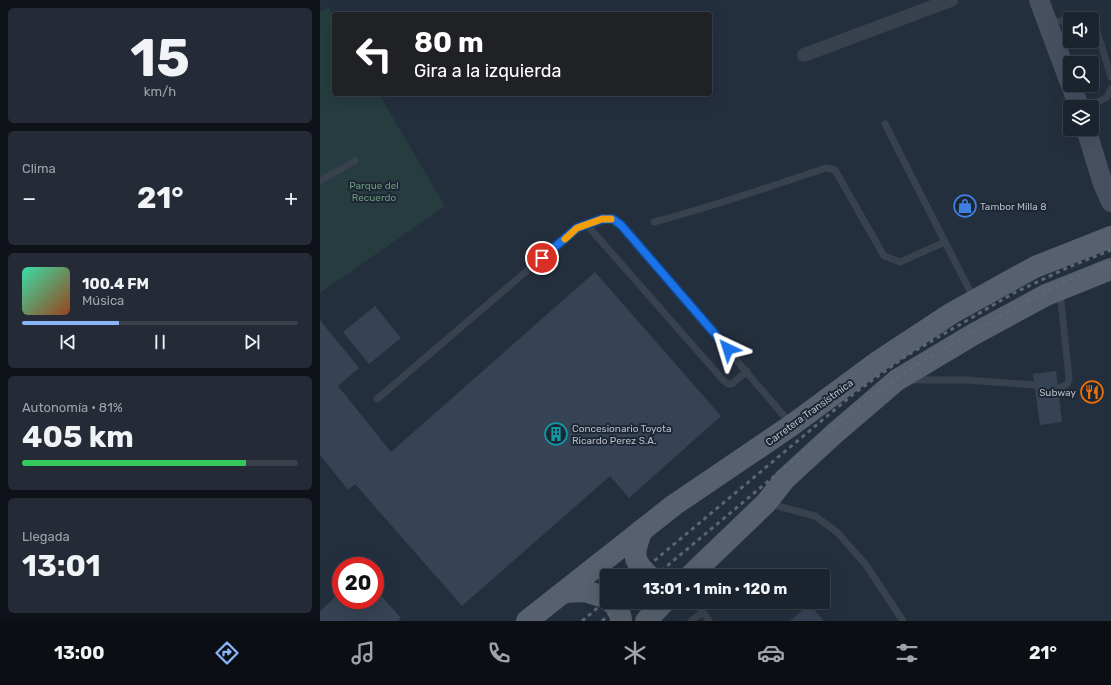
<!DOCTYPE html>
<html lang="es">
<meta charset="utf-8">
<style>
:root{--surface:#1b232e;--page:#242b36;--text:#f1f3f6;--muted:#a0a4aa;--line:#39404a;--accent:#8ab4f8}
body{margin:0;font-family:Rubik,sans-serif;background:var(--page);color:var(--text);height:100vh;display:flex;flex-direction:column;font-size:15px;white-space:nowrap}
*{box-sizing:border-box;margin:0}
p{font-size:13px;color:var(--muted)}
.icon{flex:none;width:22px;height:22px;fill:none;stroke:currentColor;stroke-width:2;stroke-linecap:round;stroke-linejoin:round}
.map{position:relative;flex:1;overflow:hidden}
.panel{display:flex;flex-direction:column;gap:8px;padding:8px;background:#0f1319;width:320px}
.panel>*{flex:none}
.hud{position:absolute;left:12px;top:12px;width:380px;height:84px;border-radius:4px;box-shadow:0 4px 16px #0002,0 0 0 1px var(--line);background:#202124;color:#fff;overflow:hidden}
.buttons{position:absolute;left:743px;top:12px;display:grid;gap:8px}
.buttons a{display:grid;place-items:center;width:36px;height:36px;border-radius:4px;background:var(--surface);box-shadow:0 4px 16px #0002,0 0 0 1px var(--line);font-size:20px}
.speed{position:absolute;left:12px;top:557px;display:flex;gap:8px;font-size:20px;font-weight:700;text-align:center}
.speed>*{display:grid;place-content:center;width:52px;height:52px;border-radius:50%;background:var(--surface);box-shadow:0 4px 16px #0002,0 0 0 1px var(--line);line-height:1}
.speed .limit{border:6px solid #d22;background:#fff;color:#111}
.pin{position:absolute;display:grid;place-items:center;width:34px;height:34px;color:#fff;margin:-17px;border:2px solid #fff;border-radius:50%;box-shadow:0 1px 4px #0007}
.me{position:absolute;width:44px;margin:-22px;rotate:319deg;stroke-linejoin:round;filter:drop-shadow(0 0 3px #0008)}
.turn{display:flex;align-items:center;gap:14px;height:84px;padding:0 16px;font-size:18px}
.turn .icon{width:52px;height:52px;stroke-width:2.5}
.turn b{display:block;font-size:28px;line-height:34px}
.big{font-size:30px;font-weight:700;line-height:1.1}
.panel .widget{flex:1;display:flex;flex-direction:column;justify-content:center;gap:6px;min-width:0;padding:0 14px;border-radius:6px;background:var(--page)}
.panel .dial{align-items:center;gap:0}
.dial b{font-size:52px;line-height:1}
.song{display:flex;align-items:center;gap:12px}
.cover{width:48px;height:48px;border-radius:6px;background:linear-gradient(135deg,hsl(160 70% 55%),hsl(20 70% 35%))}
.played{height:4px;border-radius:2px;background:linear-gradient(90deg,var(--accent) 35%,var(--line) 35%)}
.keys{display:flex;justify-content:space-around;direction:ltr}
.heat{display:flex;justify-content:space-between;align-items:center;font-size:22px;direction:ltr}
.charge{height:6px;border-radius:3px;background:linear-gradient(90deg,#34c759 81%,var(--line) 0)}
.trip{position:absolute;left:280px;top:569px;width:230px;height:40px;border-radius:4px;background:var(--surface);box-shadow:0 4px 16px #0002,0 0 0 1px var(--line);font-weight:700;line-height:40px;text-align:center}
.tab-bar{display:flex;height:64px;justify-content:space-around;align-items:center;background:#0b0e12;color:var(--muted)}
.tab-bar .icon{width:28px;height:28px}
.tab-bar .selected{color:var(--accent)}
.tab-bar b{font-size:18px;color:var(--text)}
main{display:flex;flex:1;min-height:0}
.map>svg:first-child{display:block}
</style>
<main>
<section class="panel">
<div class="widget dial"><b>15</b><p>km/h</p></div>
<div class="widget"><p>Clima</p>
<div class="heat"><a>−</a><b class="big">21°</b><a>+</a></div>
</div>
<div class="widget">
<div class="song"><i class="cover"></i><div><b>100.4 FM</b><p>Música</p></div></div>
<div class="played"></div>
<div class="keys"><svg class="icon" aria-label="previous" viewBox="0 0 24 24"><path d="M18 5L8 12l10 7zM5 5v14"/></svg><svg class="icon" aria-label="pause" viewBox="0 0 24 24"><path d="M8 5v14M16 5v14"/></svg><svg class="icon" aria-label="next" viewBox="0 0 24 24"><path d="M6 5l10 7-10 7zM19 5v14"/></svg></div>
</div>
<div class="widget"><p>Autonomía · 81%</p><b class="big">405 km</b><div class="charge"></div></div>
<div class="widget"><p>Llegada</p><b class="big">13:01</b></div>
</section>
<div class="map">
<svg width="791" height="621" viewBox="0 0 791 621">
<rect width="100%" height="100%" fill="#242f3e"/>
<path fill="#263c3f" d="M8,7L14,17V94H59L125,206L0,293V12Z"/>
<g fill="#364354">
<path d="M275,272L401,416L309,498L290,476L142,606L35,484L28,490L0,455V320L39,368L18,386L71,452Z"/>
<path d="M55,306L81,338L49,364L23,332Z"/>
<path d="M736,371L742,422L720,425L713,374Z"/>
<path d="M55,589L81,618L78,621H0V611L21,592V600H55Z"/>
<path d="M489,604L504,621H470Z"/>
</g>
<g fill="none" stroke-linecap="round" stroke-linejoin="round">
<g stroke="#38414e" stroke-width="7">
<path d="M729,21H750"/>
<path d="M772,24L776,28L791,77"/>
<path d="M769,107L787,97L791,89"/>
<path d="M565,124L654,299"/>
<path d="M0,181L35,161"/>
<path d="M334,222C392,207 449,187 506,168L515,170L564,256L580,262L625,242"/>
<path d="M267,225L403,380L408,384H412L427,371"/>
<path d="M589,380H646L715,385"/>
<path d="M738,388C745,386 748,386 749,378L740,292"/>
<path d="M57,399L257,228L283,219H293L301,225L470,423"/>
<path d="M450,504L495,516L517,532L546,565L583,621"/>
<path d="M376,602L389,621"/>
<path d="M371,621L383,612"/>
</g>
<path stroke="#38414e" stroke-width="14" d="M484,55L631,0"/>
<g stroke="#465061" stroke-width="20">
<path d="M719,0L750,83"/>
<path d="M751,85L759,107"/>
<path d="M766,129L783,184L791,202"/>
</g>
<g stroke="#56606e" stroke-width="22">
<path d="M322,530C314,551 310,559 329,576"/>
<path d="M370,576L446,503L465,479L514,434L577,380L654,334L726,295L791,269"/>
<path d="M245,592L265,591L284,597L287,599"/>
<path d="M291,602C297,606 301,614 301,621"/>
<path d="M207,621L354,505L472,425L556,363L632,313L715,267L791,237"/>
<path d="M326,621L344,602"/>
</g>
<g stroke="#5a6575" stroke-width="3" stroke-dasharray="4 4" stroke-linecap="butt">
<path d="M316,576L536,392L586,356L694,293L749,267L791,250"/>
<path d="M335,576L544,401L593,367L699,305L754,277L791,262"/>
<path d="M262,621L287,600"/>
<path d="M282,621L304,602"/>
</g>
</g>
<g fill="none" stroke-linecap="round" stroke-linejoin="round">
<g stroke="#114b97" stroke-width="10">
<path id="route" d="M222,258L257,228L282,219H293L301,225L408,349"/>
</g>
<use href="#route" stroke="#1a73e8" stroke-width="7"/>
<path stroke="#f59e0b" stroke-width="7" d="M245,239L257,228L282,219H291"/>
</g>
<defs>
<g id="shop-ring" transform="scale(1.15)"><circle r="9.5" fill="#1d2633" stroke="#3f7fe0" stroke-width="1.5"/><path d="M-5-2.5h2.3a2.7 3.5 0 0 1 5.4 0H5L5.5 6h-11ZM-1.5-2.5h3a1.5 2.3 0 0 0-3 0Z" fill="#3f7fe0"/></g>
<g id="restaurant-ring" transform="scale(1.15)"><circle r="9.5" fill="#1d2633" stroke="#e8710a" stroke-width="1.5"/><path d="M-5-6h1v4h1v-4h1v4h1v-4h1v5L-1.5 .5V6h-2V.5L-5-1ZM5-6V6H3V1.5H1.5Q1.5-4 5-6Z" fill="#e8710a"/></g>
<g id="building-ring" transform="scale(1.15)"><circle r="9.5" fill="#1d2633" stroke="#0f9aa8" stroke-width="1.5"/><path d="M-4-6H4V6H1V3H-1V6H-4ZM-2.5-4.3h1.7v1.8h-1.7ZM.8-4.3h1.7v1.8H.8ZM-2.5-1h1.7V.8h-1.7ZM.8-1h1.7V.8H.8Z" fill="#0f9aa8"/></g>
</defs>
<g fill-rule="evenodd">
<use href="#shop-ring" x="645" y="206"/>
<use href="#restaurant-ring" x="772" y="392"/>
<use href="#building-ring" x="236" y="434"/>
</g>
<g text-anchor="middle" stroke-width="4" stroke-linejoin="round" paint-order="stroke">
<g font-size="10" fill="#6b9a76" stroke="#1d2633">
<text x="54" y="189">Parque del<tspan x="54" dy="12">Recuerdo</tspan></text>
</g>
<g font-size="10" fill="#b4bcc9" stroke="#1d2633" text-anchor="start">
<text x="660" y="210">Tambor Milla 8</text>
<text x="756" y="396" text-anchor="end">Subway</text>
<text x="252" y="432">Concesionario Toyota<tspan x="252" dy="12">Ricardo Perez S.A.</tspan></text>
</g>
<g font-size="10" fill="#b4bcc9" stroke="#1d2633">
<text transform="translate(489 412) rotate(-36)" y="4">Carretera Transístmica</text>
</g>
</g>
</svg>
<div class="buttons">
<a><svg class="icon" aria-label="sound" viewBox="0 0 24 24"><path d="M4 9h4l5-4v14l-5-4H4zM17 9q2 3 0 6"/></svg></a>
<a><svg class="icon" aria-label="search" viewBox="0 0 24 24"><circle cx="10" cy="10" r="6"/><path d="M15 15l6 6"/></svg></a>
<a><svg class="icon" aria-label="layers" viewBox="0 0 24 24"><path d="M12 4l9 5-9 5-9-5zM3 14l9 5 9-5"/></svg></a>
</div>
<div class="speed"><div class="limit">20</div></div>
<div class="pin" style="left:222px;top:258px;background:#d93025"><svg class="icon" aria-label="arrive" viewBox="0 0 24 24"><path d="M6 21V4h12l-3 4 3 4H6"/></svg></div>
<svg class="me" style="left:408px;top:349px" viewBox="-20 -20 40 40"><path d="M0-17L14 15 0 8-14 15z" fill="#1a73e8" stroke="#fff" stroke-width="4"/></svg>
<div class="trip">13:01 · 1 min · 120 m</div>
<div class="hud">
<div class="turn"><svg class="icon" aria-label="left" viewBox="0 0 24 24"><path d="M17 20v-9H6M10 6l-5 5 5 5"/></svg><div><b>80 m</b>Gira a la izquierda</div></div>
</div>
</div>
</main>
<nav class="tab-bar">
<b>13:00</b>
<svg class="icon selected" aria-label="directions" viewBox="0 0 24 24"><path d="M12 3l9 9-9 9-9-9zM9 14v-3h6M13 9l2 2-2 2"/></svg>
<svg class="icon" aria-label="music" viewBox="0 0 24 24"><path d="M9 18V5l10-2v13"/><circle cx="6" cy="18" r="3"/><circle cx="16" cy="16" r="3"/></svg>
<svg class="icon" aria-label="phone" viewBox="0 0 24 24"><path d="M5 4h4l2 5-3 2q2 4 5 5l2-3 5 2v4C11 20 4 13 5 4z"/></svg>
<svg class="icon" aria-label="climate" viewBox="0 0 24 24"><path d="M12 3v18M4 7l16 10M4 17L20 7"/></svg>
<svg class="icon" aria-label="car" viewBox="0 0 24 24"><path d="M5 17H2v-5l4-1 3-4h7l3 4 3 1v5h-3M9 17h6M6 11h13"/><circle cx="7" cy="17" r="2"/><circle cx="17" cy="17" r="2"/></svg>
<svg class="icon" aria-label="filters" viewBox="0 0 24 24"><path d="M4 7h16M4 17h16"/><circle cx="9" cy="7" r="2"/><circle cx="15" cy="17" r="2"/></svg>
<b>21°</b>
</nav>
